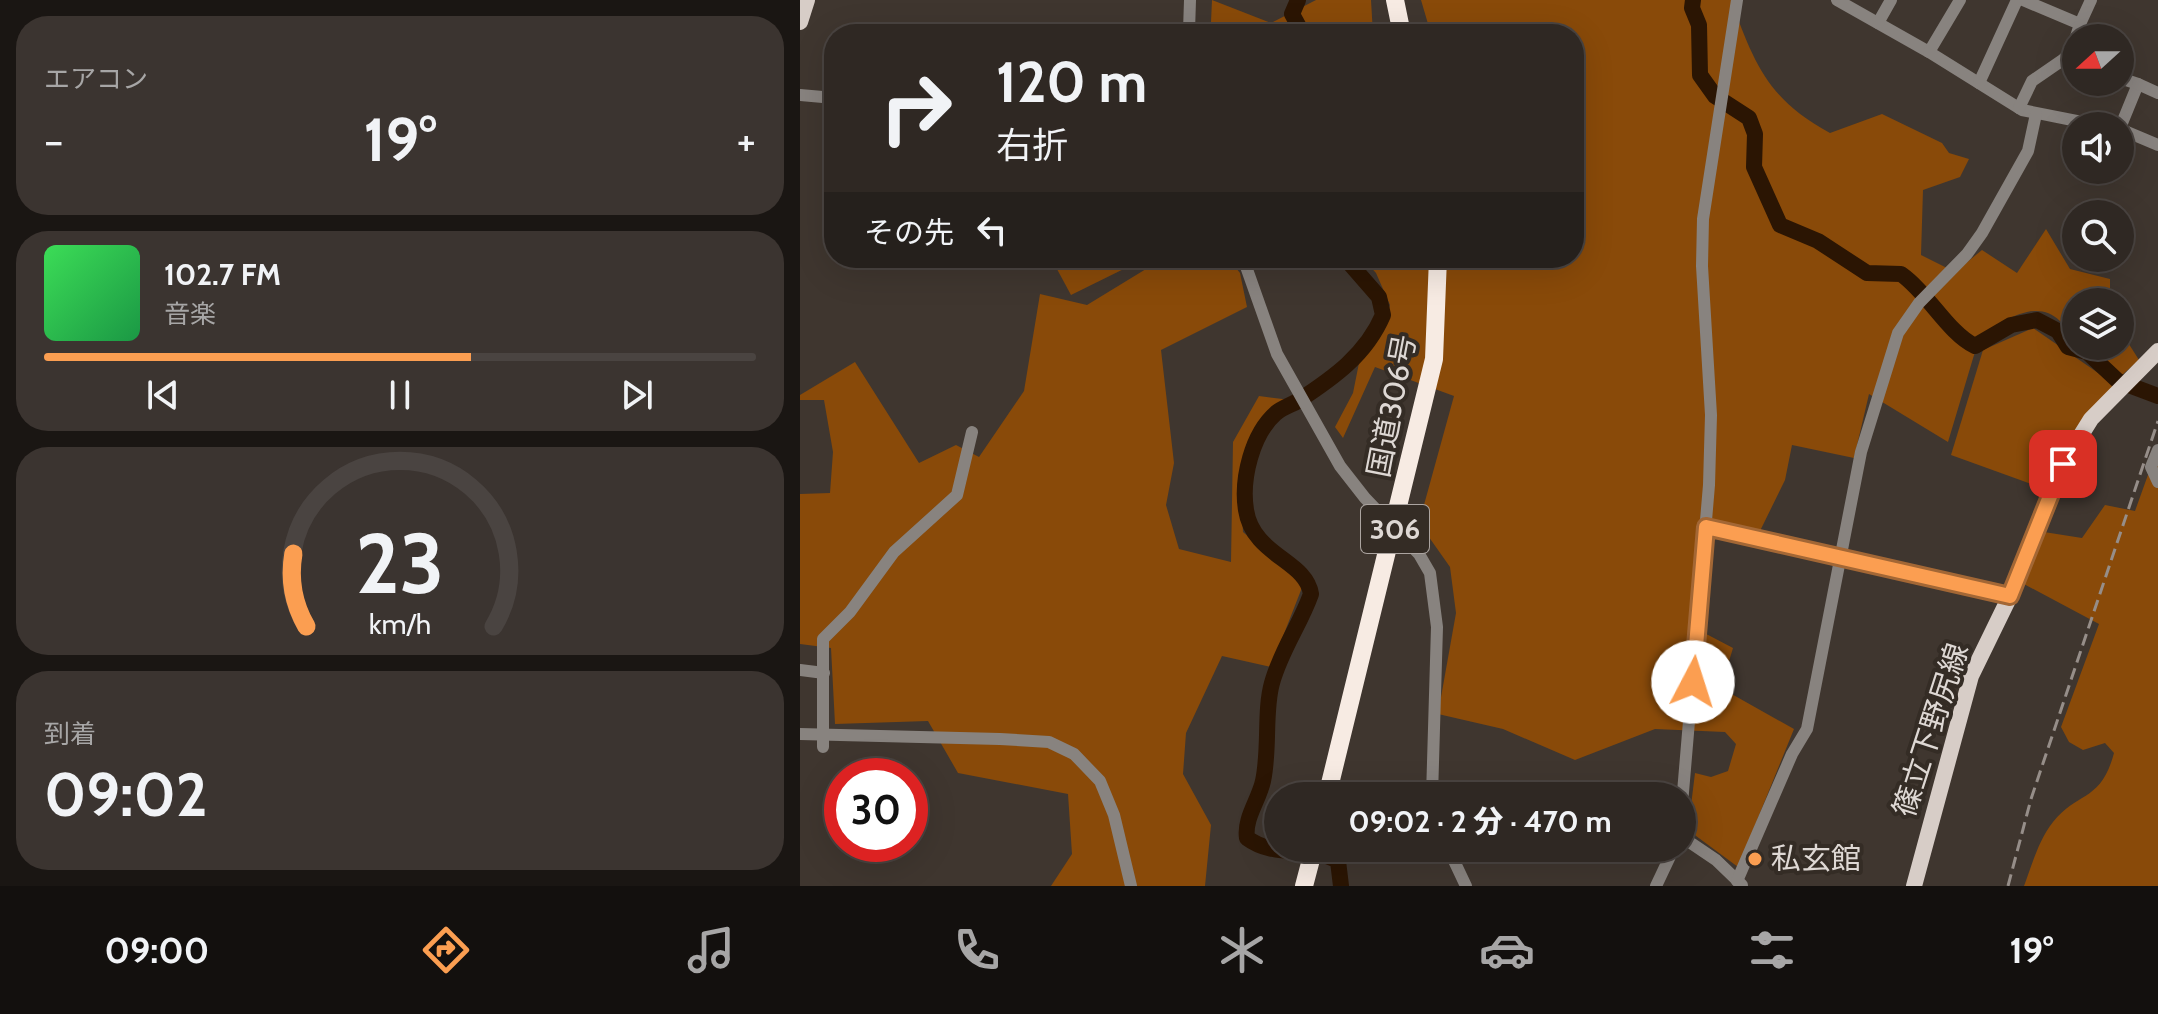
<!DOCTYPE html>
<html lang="ja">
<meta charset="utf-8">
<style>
:root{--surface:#2f2823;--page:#3b3430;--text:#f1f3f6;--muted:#a7a6a6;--line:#4a4441;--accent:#fb9e51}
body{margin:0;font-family:Cabin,"Noto Sans JP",sans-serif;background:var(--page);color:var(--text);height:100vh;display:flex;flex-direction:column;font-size:30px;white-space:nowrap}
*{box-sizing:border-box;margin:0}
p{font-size:26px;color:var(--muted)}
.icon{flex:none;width:44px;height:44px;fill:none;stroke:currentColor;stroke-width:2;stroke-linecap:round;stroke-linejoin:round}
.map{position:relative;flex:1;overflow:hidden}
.panel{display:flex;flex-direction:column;gap:16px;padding:16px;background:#1a1613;width:800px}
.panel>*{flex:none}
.banner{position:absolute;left:24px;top:24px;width:760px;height:244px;border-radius:32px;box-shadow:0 8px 32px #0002,0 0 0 2px var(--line);background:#2f2823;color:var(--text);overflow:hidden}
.needle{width:52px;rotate:249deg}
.buttons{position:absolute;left:1262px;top:24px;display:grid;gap:16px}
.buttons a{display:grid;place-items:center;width:72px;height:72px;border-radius:50%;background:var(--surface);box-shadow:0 8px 32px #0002,0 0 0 2px var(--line);font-size:40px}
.speed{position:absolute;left:24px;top:758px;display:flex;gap:16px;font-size:40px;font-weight:700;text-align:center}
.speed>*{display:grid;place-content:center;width:104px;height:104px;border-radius:50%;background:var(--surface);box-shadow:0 8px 32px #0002,0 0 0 2px var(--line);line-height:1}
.speed .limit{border:12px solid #d22;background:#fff;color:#111}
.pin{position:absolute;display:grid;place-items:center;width:68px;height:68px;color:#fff;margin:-34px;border-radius:16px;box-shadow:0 4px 12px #0006}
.me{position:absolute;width:88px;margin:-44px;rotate:5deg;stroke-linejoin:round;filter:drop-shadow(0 0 6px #0008)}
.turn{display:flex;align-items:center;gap:28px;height:168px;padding:0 40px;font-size:36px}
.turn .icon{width:104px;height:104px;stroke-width:2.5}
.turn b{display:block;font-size:56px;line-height:68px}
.then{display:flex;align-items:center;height:76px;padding:0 40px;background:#0003;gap:16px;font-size:30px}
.big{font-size:60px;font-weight:800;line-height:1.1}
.panel .card{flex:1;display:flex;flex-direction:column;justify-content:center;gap:12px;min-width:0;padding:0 28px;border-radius:32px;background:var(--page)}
.panel .dial{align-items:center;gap:0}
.dial svg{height:208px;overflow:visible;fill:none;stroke:var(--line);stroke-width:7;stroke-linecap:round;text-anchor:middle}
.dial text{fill:var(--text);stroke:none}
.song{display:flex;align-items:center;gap:24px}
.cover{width:96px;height:96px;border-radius:12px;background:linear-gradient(135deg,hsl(130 70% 55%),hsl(140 70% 35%))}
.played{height:8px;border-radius:4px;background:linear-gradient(90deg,var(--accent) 60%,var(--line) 60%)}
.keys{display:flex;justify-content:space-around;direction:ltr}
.heat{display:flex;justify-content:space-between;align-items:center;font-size:44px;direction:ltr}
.trip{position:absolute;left:464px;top:782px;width:432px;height:80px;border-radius:40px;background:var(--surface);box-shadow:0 8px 32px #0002,0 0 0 2px var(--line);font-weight:800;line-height:80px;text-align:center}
.menu{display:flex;height:128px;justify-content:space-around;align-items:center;background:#13100e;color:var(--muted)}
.menu .icon{width:56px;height:56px}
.menu .on{color:var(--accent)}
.menu b{font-size:36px;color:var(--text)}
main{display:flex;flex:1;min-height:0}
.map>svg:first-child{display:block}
</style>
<main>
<section class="panel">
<div class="card"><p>エアコン</p>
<div class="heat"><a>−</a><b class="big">19°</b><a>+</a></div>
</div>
<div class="card">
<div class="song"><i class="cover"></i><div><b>102.7 FM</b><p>音楽</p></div></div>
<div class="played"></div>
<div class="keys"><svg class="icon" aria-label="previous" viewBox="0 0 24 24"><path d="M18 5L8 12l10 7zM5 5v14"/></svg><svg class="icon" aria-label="pause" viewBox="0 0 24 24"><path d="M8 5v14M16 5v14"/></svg><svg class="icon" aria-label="next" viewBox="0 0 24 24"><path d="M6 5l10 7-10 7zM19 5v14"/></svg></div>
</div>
<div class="card dial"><svg viewBox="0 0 100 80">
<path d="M14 69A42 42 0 1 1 86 69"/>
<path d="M14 69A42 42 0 0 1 9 41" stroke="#fb9e51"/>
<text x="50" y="56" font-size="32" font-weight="700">23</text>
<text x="50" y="72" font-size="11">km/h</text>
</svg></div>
<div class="card"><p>到着</p><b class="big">09:02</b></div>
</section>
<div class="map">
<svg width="1358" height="886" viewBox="0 0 1358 886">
<rect width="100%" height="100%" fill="#3f362f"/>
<g fill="#894a09">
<path d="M412,0L471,23L516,0H571L573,34H401L411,22Z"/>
<path d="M621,0H931C954,63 968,100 1030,133L1082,114L1142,143L1149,153L1169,159L1160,177L1123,190L1121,255L1155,272L1182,250L1217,273L1246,229L1270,269L1310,279V293L1298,302H1276V340C1269,335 1267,327 1260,321C1236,297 1203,322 1180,335L1148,442L1069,394L1054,458L992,445L985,480L960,531L901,519L891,626L933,648L921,688L994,729L938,867L888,830L895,773L911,777L928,771L936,744L925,732L855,729L775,760L703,729L638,714L656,613L650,567L619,523L654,396L575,367L543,438L535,427L553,393L560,358L584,327L590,305L576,273L562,258H774V34H631Z"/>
<path d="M251,258H346L271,295Z"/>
<path d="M364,258H428L440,273L447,307L361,350L374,463L366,505L379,549L431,562L433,442L459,396L491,400C444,432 440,478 443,532L503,585L471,667L422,656L386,733L383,774L411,825L405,886H251L272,854L268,794L158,773L128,721L35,724L31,648L0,644V494L30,493L33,452L24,400H0V395L55,362L119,463L156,445L179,457L224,391L240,294L287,305Z"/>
<path d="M1233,328L1317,386L1245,489L1151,455L1183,350Z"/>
<path d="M1320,330L1339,360L1322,375L1307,366L1291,346H1320Z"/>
<path d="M1358,447V886H1224C1232,865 1239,839 1253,822C1278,791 1301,802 1314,753L1305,743L1283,750L1269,742L1261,727L1299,624L1222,583L1244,532L1282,538L1305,505L1335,511Z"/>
</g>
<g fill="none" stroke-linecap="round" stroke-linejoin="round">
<g stroke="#2b1503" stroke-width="16">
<path d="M498,0L492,14L503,34"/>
<path d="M893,0L892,8L899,25L900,75L915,96L949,118L955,134L954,167L980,225L1018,241L1067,273L1101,274C1128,293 1148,333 1175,346L1211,325L1237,320L1258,331L1268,347L1287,352L1318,381L1358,396"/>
<path d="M541,886L538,861C510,845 475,859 447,838C444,818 459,800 463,781C470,749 464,711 472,683C481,650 500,625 511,594C506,560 453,556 446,510C441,479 452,434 476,413C482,408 491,405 498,401C533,378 566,355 583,315L579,297L545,258"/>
</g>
<g stroke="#88837f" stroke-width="12">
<path d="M1037,0L1129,52"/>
<path d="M1160,0L1129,52L1222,110L1302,126"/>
<path d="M1223,0L1280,24L1272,49L1264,59L1276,63"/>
<path d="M1078,23L1091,0"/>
<path d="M1280,24L1291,0"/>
<path d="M382,34L389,31L390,0"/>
<path d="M1320,78L1338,84L1320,128"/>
<path d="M1179,83L1217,0"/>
<path d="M1338,84L1358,93"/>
<path d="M0,95L34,98"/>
<path d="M1219,108L1232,81L1264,59"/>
<path d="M1320,129L1358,145"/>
<path d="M32,199L34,176"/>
<path d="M443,258L477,354L540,466L565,498L619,554L630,573L637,627L632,796"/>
<path d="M1358,450L1351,467L1358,482"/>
<path d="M906,527L1210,596"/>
<path d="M0,670L24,673"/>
<path d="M0,734L200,739L249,742L274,754L300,781L314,815L331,886"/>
<path d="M23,747V639L50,612L94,552L157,495L172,432"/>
<path d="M882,804L909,485L911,415L902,266L903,219L937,0"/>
<path d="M882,837L916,860L942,885"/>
<path d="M648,848L666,886"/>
<path d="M937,881L992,754L1007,729L1061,452L1098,333L1119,303L1167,254L1182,233L1228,151L1236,114"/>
<path d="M856,886L874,848"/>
</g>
<g stroke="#d7cdc7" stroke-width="16">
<path d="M0,22L7,0"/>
<path d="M1114,886L1171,676L1210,596L1263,464L1291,419L1358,351"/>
</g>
<g stroke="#f7ebe3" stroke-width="18">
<path d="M595,0L602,34"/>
<path d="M527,796L634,359L638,258"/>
<path d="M504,886L514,848"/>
</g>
<path stroke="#968e89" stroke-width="3" stroke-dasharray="12 6" stroke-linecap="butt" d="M1208,886L1231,799L1358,421"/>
</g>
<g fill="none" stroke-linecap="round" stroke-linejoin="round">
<g stroke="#a36735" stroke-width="20">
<path id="route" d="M893,682L906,527L1210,596L1263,464"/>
</g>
<use href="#route" stroke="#fb9e51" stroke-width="14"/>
</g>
<circle fill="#fb9e51" stroke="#342c25" stroke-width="3" cx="955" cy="859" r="8"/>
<g text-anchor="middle" stroke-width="8" stroke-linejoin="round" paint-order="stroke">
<rect fill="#342c25" stroke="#aba4a0" stroke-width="2" x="561" y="505" width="68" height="48" rx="6"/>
<g font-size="28" font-weight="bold" fill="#ded8d4">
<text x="595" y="539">306</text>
</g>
<g font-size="30" fill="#ded8d4" stroke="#342c25">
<text transform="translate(592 406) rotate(-79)" y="10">国道306号</text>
<text transform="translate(1131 730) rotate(-72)" y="10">篠立下野尻線</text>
</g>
<g font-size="30" fill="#ded8d4" stroke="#342c25" text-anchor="start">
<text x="971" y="869">私玄館</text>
</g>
</g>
</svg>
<div class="buttons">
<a><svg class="needle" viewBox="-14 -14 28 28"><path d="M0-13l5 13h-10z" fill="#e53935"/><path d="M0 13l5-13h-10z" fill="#a7a6a6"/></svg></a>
<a><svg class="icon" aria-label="sound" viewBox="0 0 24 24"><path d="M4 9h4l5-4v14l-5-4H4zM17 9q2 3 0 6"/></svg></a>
<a><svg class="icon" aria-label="search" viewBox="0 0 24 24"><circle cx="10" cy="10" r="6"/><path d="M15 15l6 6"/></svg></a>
<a><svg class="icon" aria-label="layers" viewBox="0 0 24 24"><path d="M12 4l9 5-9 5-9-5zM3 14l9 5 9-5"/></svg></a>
</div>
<div class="speed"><div class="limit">30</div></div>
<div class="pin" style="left:1263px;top:464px;background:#d93025"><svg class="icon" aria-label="arrive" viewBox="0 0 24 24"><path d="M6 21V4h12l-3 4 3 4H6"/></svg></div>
<svg class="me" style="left:893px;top:682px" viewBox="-20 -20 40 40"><circle r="19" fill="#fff"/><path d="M0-13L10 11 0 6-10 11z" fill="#fb9e51"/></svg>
<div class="trip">09:02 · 2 分 · 470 m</div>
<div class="banner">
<div class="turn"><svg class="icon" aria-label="right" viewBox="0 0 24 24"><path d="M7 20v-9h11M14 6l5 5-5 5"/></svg><div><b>120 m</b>右折</div></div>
<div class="then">その先<svg class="icon" aria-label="left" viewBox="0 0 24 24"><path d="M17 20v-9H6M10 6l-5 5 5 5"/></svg></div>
</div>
</div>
</main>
<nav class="menu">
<b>09:00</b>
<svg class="icon on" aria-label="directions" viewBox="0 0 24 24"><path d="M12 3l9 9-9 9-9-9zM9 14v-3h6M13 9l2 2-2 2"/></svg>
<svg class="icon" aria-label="music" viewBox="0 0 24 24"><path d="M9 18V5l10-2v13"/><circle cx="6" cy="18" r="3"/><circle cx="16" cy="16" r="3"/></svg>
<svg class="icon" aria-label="phone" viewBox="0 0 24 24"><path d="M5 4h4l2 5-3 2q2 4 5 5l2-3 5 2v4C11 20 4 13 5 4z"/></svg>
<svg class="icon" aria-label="climate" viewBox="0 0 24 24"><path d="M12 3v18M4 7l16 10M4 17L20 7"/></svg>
<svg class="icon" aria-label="car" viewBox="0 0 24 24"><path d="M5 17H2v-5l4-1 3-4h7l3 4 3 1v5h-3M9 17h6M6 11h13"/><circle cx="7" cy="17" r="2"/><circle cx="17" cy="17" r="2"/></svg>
<svg class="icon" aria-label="filters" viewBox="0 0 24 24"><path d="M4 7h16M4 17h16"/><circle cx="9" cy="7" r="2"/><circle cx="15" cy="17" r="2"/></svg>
<b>19°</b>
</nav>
